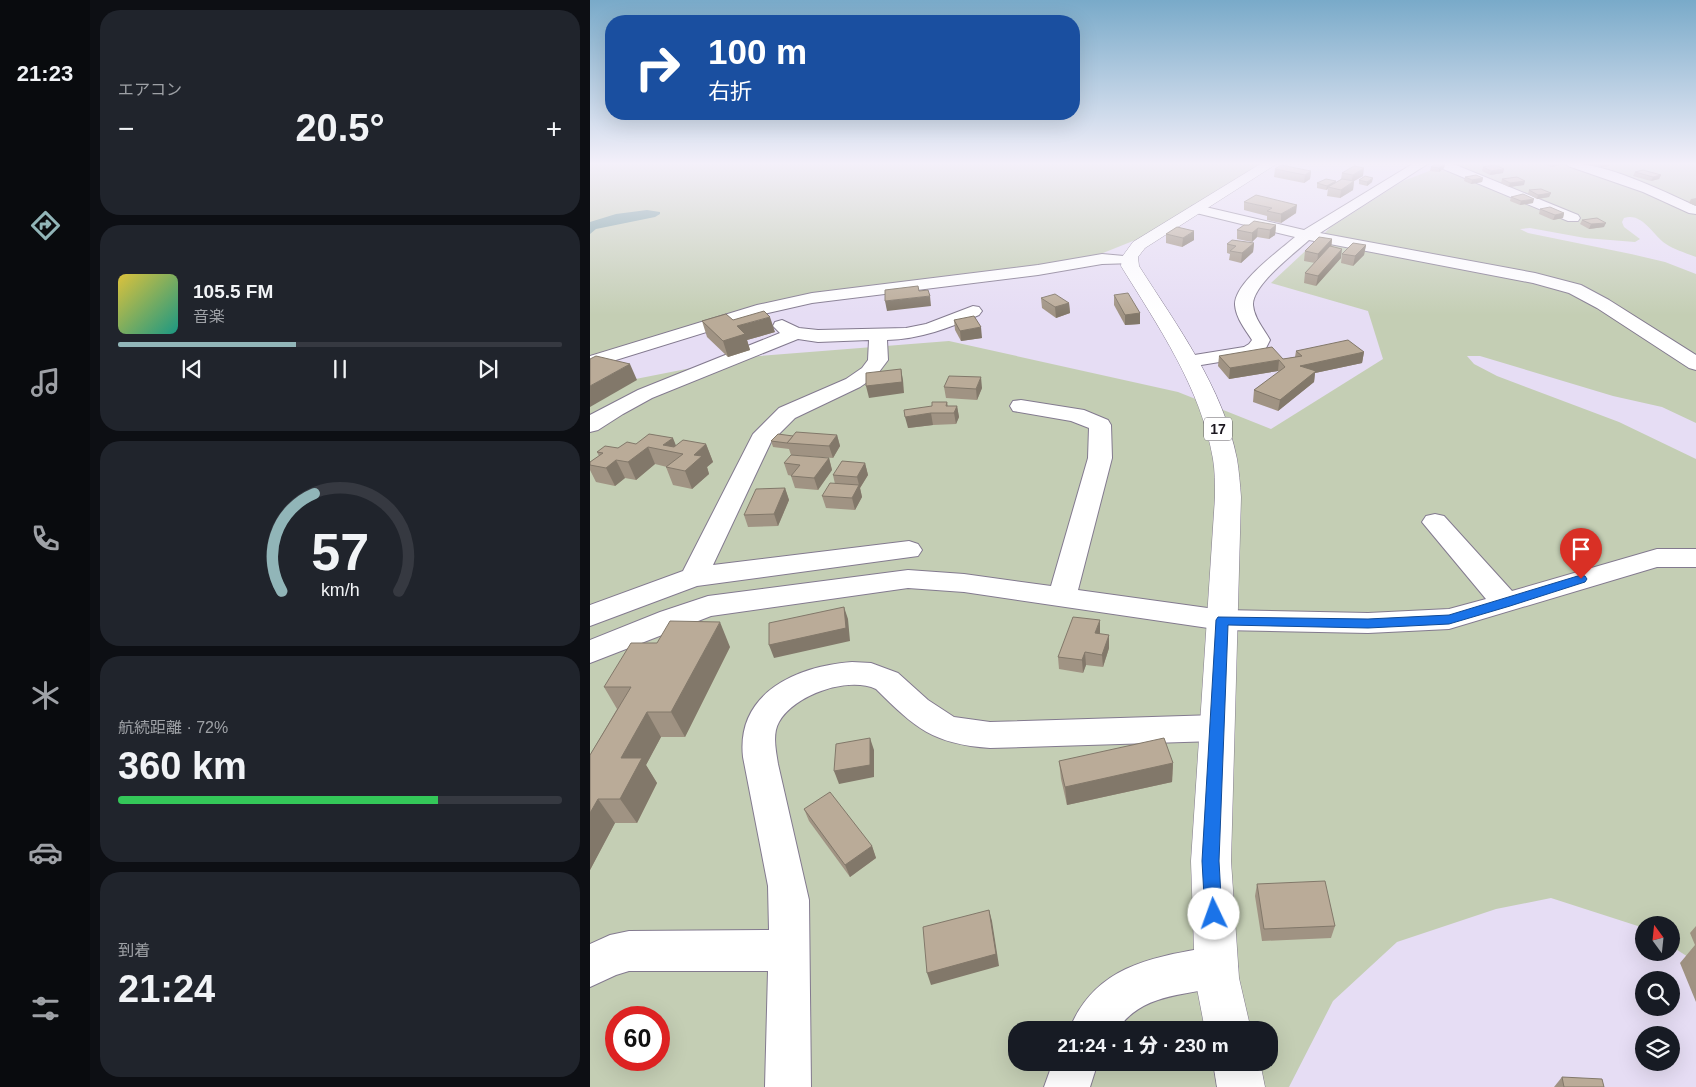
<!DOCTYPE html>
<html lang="ja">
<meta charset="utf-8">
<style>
:root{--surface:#171b24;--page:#20242c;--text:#f1f3f6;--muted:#9ea1a6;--line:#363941;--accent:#91b5b8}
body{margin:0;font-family:Helvetica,"Noto Sans JP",sans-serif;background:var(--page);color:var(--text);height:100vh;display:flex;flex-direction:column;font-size:19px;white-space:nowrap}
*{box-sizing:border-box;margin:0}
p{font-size:16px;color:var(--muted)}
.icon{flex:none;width:28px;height:28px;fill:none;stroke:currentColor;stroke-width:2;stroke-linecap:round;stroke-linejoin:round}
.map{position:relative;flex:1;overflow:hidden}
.panel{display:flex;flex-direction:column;gap:10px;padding:10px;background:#0d0f14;width:500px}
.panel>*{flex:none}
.top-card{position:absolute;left:15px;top:15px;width:475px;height:105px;border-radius:20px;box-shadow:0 5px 20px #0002;background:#1a4fa0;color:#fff;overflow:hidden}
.needle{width:32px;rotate:345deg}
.tools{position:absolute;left:1045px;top:916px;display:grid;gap:10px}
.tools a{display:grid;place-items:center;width:45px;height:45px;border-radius:50%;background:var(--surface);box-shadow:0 5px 20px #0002;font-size:25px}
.speed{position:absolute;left:15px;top:1006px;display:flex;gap:10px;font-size:25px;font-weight:700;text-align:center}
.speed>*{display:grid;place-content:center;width:65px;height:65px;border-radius:50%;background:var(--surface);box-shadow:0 5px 20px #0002;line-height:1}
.speed .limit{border:8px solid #d22;background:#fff;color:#111}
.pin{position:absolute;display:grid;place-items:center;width:42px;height:42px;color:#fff;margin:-51px -21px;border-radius:50% 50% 50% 0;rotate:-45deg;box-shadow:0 0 5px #0007}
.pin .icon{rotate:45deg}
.me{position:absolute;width:55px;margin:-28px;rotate:357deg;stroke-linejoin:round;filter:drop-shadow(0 0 4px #0008)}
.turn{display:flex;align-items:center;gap:18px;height:105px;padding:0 20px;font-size:22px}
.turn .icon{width:65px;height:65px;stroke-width:2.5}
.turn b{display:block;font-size:35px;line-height:42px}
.big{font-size:38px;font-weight:800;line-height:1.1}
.panel .tile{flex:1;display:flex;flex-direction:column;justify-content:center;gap:8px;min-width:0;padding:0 18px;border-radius:20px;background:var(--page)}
.panel .dial{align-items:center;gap:0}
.dial svg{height:130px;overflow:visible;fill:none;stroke:var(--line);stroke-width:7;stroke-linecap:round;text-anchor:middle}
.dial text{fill:var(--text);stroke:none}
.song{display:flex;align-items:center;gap:15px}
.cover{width:60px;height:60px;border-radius:8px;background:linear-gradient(135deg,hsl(50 70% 55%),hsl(170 70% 35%))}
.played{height:5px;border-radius:2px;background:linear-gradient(90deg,var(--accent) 40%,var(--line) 40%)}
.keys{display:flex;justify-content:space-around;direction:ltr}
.heat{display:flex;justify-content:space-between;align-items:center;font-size:28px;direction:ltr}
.charge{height:8px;border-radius:4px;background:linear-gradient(90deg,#34c759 72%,var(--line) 0)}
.trip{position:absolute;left:418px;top:1021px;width:270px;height:50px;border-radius:20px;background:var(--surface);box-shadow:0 5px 20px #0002;font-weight:800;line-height:50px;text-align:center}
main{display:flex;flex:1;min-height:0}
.dock{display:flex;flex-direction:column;width:90px;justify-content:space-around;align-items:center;background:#090b0e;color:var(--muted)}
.dock .icon{width:35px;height:35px}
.dock .active{color:var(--accent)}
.dock b{font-size:22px;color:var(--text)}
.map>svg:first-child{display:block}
</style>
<main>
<nav class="dock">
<b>21:23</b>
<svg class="icon active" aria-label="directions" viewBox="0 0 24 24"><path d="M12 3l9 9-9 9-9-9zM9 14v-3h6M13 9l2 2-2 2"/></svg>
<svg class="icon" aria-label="music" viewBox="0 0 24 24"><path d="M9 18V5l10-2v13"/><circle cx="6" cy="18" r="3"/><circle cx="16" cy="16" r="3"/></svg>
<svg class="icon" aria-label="phone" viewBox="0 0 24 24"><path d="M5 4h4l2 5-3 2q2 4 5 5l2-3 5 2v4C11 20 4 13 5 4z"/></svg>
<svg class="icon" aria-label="climate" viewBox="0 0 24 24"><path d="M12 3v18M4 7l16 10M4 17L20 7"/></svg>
<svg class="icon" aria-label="car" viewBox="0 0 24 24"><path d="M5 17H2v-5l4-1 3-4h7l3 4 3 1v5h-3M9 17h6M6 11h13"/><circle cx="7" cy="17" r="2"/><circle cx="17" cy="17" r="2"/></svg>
<svg class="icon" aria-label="filters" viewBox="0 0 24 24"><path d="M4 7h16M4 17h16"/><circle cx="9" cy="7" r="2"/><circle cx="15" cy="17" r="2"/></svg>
</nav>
<section class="panel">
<div class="tile"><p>エアコン</p>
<div class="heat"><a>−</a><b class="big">20.5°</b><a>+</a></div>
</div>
<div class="tile">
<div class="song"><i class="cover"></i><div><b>105.5 FM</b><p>音楽</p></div></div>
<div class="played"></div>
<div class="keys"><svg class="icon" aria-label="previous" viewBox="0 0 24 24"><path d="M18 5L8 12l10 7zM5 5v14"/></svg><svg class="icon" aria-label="pause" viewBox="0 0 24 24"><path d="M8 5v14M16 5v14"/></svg><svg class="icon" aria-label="next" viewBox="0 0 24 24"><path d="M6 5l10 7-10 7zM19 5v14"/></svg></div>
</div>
<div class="tile dial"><svg viewBox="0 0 100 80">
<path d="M14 69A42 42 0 1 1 86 69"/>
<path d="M14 69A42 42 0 0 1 34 9" stroke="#91b5b8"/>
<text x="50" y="56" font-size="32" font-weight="700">57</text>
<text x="50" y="72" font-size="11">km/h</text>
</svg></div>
<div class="tile"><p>航続距離 · 72%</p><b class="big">360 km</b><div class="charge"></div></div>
<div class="tile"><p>到着</p><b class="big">21:24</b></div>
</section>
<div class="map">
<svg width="1106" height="1087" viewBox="0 0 1106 1087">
<rect width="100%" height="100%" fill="#e6ddf4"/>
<g fill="#c4ceb4" fill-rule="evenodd">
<path d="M0,163H676L548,239L513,253L466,265L232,293L0,358Z"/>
<path d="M860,163H1106V257C1096,253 1085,250 1076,244C1063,236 1053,212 1034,218L1032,222L1034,227L1050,239L1045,242L995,238L940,228L930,229L938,233L1041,254L1075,262L1106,274V423L1072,407L1023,396L890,356H877L884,364L907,376L1029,422L1106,459V962L1081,946V925H1054V928L961,898L906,909L807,942L743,1001L699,1087H0V388L157,357L359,341L588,392L681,429L793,359L778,311L681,283L741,227L813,181ZM26,1018H69V1060H26ZM426,1030H679V1062H426Z"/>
</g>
<path fill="#749b9b" d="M57,210L70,212V214L65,217L6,229L0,234V222L26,214Z"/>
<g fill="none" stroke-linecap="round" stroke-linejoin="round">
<g stroke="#837a8f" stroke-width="2">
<g id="minor">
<path d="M824,163H839L730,233L945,273L991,285L1019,300L1106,355V370L1099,368L1007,308L979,293L943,283L719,240C705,253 662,285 663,305C664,318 674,329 680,340L674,352L666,356L599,367L592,365L589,361L592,357L654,347L659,344L662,340C655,329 646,318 645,305C644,283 689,251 705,237L602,212L600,209L602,206L607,205L714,230Z"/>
<path d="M844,163H861L988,215L990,218L988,221H978L846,166Z"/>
<path d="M976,163C1017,163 1068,189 1106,206V214L1099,213L1053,192L978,166Z"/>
<path d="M512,254L545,257L547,260L545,263L512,264L448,275L222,303L178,313L0,368V356L167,305L222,293L448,265Z"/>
<path d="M383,306L389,307L392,311L389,315C359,328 331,339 297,340L298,360L286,376L270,387L205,418L181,442L123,565L319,541L328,544L332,550L328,556L107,586L0,626V605L93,571L163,434L189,408L256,379L272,368L278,360L279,340L228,342L208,339L62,398L33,414L8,430L0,432V415L48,390L190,333L183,326L185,322L192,320L209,328L228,330L316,328L336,324Z"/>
<path d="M431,400L494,410L518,420L521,425L522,458L488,590L632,610L778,613L859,609L896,599L832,522L836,516L845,514L854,516L922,591L1067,549H1106V567H1067L859,629L778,633L632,630L374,592L318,588L121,616L0,663V640L70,612L118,596L318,570L374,574L461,586L498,458L499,428L481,421L423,411L420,406L423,401Z"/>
<path d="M262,662L281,663L308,673L338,700L364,717L400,722L626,715L638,719L642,728L638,737L626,741L400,748C343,744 325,728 286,689C258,676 204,695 189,722C182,734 186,751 188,764L219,900L221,1087H175L178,971H39L26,975L0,987V944L20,935L39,931L179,930L178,886L153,757C146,692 208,666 262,662Z"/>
<path d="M627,946L642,952L648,967L642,982C601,998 555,989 527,1030H479C506,964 564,957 627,946Z"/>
<path d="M463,1062H508L500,1087H454Z"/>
</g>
</g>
<g stroke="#837a8f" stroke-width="1">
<g id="major">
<path d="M672,163H688L555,248L548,257L549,266C587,326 633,387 647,459C649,471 650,484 651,497L641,861L649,978L661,1030H615L605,978L601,861L625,497C625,484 625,471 623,459C611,388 568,326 531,266L532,257L543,242Z"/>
<path d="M623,1062H670L675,1087H627Z"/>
</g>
</g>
<use href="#minor" fill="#fff" fill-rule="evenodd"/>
<use href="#major" fill="#fff" fill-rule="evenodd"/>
</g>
<g fill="#a09383">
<path d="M950,163H973V164L962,167Z"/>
<path d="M1000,163H1020L1019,166L1011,167Z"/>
<path d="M855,164L854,168L849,172L840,171L841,167Z"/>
<path d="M893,167L913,173L900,175L892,171Z"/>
<path d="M685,169L721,171L720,179L714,183L684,177Z"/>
<path d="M1045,172L1071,175L1069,179L1061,181L1043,176Z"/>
<path d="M752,173L773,176L764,181L763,190L750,198L737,196L738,189L736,190L727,188V183L746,181L745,183L751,179Z"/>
<path d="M875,177L893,178L892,182L881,184L874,181Z"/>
<path d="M912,179L934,185L919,187L911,183Z"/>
<path d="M769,180L782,182L777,186L769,184Z"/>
<path d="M939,190L961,193L959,197L947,199L938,194Z"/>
<path d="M921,197L943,203L930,205L920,201Z"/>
<path d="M1106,198V206L1099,203L1101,199Z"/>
<path d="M654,202L706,213L691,223L677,220V216L654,210Z"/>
<path d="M950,209L974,213L973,218L963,220L949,214Z"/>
<path d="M992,220L1014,227L999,229L990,224Z"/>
<path d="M659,225H686L685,235L679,239L667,237L662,242L647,239V230Z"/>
<path d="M576,234L604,240L592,247L576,243Z"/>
<path d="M742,239L741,247L751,258L726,286L714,283L715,273L725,263L714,261L715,251Z"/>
<path d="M664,243L663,252L651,263L639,260L640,254L637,253V244Z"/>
<path d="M776,245L774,255L763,266L751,263L752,254Z"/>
<path d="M524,295L550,313V324L535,325L524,305Z"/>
<path d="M451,298L479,303L480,313L466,318L452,308Z"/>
<path d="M143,320L185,332L157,340L160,350L138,357L117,337L112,321Z"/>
<path d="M364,320L392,338L371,341L365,330Z"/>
<path d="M706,351L774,352L772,363L725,373L724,382L688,411L663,402L664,390L689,372L688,371L639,379L628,366L629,356L693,359L705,357Z"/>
<path d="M354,387L392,388L387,400L356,398Z"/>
<path d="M357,402L358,406H367L369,417L366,424L343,425L318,428L342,406Z"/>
<path d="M247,435L250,446L243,458L201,455L199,449L183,447L181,441L203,436Z"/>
<path d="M46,444L86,446L116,444L123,462L117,467L119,474L102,489L83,485L76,467H77L65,464L46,480L35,478L25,486L6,482L0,470V462L9,456L7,452L28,448Z"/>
<path d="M239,458L242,470L228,490L205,488L201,476H202L198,475L194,463Z"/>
<path d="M275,463L278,475L270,488L272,497L265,510L236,508L232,496L245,484L243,475Z"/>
<path d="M195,488L199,500L188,526L158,527L154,515Z"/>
<path d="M510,633V634L519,648L513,667L496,665L493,673L469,669L468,657Z"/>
<path d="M140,647L95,737H71L56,765L67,783L47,823H25L0,870V755L27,709L14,687Z"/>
<path d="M469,761L583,763L582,782L477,805L471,779Z"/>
<path d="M214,809L282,846L286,858L260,877L219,821Z"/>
<path d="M667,884L745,926L741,938L672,941L665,896Z"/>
<path d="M1106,926V1002L1090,963L1105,945L1100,933Z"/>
<path d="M972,1077L1014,1087H964Z"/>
</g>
<g fill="#82786a">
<path d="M963,163H973V164L962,167Z"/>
<path d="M1012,163H1020L1019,166L1011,167Z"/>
<path d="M855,164L854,168L849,172V168Z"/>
<path d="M774,168L773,176L764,181L763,190L750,198L751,190L761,183L763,175Z"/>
<path d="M914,169L913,173L900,175L901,171Z"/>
<path d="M721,171L720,179L714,183L715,175Z"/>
<path d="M1071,175L1069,179L1061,181L1063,177Z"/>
<path d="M783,178L782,182L777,186V182Z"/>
<path d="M893,178L892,182L881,184L882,180Z"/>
<path d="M746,181L745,185L738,187V189L736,190L737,186Z"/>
<path d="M935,181L934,185L919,187L920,183Z"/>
<path d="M961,193L959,197L947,199L948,195Z"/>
<path d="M944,199L943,203L930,205L931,201Z"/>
<path d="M707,205L706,213L691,223V214Z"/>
<path d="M974,213L973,218L963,220L965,215Z"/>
<path d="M1016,223L1014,227L999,229L1001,224Z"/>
<path d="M686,225L685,235L679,239L680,230Z"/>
<path d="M668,228L667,237L662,242V233Z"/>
<path d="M604,231V240L592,247L593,238Z"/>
<path d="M742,239L741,249L727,263L728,254Z"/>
<path d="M664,243L663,252L651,263L652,253Z"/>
<path d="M776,245L774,255L763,266L765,256Z"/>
<path d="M752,249L751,258L726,286L728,276Z"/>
<path d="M340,296L341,306L297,311L295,301Z"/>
<path d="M479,303L480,313L466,318L465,307Z"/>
<path d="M550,313V324L535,325V315Z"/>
<path d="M180,317L185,332L157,340L160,350L138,357L133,341L147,326Z"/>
<path d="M391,327L392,338L371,341L370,331Z"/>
<path d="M774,352L772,363L725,373L724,382L688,411L690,400L710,366Z"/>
<path d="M689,360L688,371L639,379L640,368Z"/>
<path d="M40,364L47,380L0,407V386Z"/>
<path d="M311,369L313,380L314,393L279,398L276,386Z"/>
<path d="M391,377L392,388L387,400L386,389Z"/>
<path d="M367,406L369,417L366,424L364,413Z"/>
<path d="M341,413L343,425L318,428L315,417Z"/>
<path d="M247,435L250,446L243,458L239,446Z"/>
<path d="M83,438L89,453L73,445Z"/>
<path d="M116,444L123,462L117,467L119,474L102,489L95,471L104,455Z"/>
<path d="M58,447L65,464L46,480L38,462Z"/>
<path d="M239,458L242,470L228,490L224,478Z"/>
<path d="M26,460L35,478L25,486L16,468Z"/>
<path d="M275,463L278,475L270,488L272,497L265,510L262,498L269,485L267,477Z"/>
<path d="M195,488L199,500L188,526L184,514Z"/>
<path d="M254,607L258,619L260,641L184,658L179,645Z"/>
<path d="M510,620V633L506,646L505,633Z"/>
<path d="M130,622L140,647L95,737L81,712Z"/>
<path d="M519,635V648L513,667L512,655Z"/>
<path d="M495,652L496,665L493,673L492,660Z"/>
<path d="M57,712L71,737L56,765L67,783L47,823L30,799L31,758Z"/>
<path d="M280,738L284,750V777L249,784L244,771Z"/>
<path d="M583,763L582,782L477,805L475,787Z"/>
<path d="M8,799L25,823L0,870V813Z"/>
<path d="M282,846L286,858L260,877L255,865Z"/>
<path d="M399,910L402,921L409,966L341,985L337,973Z"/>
</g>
<g fill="#baab98" stroke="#82786a">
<path d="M846,163H851L855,164L849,168L841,167Z"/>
<path d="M691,165L721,171L715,175L685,169Z"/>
<path d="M905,165L914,169L901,171L893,167Z"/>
<path d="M764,166L774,168L763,175L752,173Z"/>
<path d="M1053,170L1071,175L1063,177L1045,172Z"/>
<path d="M886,175L893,178L882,180L875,177Z"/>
<path d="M775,176L783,178L777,182L769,180Z"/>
<path d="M927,177L935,181L920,183L912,179Z"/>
<path d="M736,179L746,181L737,186L727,183Z"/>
<path d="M752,179L764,181L751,190L738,187Z"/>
<path d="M951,189L961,193L948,195L939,190Z"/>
<path d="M933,194L944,199L931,201L921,197Z"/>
<path d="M666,195L707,205L691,214L677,211L682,208L654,202Z"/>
<path d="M960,207L974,213L965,215L950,209Z"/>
<path d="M1007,218L1016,223L1001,224L992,220Z"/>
<path d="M664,221L686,225L680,230L668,228L662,233L647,230L654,225H659Z"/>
<path d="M587,227L604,231L593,238L576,234Z"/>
<path d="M729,237L742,239L728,254L715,251Z"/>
<path d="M642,240L664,243L652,253L640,251L646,246L637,244Z"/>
<path d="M763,243L776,245L765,256L752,254Z"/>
<path d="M740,246L752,249L728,276L715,273Z"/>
<path d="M328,286L329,291L338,290L340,296L295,301V290Z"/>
<path d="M538,293L550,313L535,315L524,295Z"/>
<path d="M465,294L479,303L465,307L451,298Z"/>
<path d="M174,311L180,317L147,326L155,334L133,341L112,321L136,314L143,320Z"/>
<path d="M384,316L391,327L370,331L364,320Z"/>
<path d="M758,340L774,352L710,366L726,371L690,400L664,390L695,367L689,360L640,368L629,356L682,347L693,359L712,356L706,351Z"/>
<path d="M6,356L40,364L0,386V359Z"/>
<path d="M311,369L312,382L276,386V373Z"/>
<path d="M359,376L391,377L386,389L354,387Z"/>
<path d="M342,402H357L356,406H367L364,413H341L315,417L314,410L342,406Z"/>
<path d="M206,432L247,435L239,446L197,443Z"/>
<path d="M59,434L83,438L73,445L84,447L93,440L116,444L104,455L112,456L95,471L76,467L93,454L58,447L38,462L26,460L16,468L0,465V462L13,453L7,452L15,446L28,448L37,442L46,444Z"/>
<path d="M188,434L203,436L197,443L181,441Z"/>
<path d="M201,455L239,458L224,478L201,476L210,465L194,463Z"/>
<path d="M252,461L275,463L267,477L243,475Z"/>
<path d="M240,483L269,485L262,498L232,496Z"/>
<path d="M195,488L184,514L154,515L166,489Z"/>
<path d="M254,607L256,628L179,645V623Z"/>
<path d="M483,617L510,620L505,633L519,635L512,655L495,652L492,660L468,657Z"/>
<path d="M80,621L130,622L81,712H57L31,758H52L30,799H8L0,813V755L41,687H14L41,643H67Z"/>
<path d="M280,738V765L244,771L246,744Z"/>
<path d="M574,738L583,763L475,787L469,761Z"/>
<path d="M240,792L282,846L255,865L214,809Z"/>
<path d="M735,881L745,926L674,929L667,884Z"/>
<path d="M399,910L406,954L337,973L333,927Z"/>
<path d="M972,1077L1012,1079L1014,1087H974Z"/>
</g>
<linearGradient id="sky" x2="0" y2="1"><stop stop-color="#79aac9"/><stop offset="0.52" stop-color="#f4f0fa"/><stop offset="1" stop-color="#f4f0fa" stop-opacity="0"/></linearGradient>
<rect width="1106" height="315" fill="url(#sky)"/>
<path fill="#1a73e8" stroke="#114b97" d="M991,575L995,576L997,579L995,582L920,606L859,624L778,628L638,625L629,861L632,914L630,920L624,923L617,920L615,914L612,861L626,620L628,617L778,619L859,615Z"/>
<g text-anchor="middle" stroke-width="4" stroke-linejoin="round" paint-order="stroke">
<rect fill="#fff" stroke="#605d63" stroke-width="1" x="614" y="417.5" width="28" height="23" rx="4"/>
<g font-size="14" font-weight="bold" fill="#1c1820">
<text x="628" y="434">17</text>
</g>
</g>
</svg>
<div class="tools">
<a><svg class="needle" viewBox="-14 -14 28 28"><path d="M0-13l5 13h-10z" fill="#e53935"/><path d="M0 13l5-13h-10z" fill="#9ea1a6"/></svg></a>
<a><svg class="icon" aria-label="search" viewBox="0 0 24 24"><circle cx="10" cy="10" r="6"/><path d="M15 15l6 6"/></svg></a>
<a><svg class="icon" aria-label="layers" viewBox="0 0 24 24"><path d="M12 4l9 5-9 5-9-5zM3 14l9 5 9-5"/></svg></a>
</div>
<div class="speed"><div class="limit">60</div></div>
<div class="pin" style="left:991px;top:579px;background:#d93025"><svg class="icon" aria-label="arrive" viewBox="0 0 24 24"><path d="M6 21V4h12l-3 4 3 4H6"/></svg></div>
<svg class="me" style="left:624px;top:914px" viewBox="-20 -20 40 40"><circle r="19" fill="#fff"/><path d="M0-13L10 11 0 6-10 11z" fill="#1a73e8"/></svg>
<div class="trip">21:24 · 1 分 · 230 m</div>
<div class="top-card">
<div class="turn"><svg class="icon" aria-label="right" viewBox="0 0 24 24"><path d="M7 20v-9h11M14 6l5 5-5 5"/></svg><div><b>100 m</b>右折</div></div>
</div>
</div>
</main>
